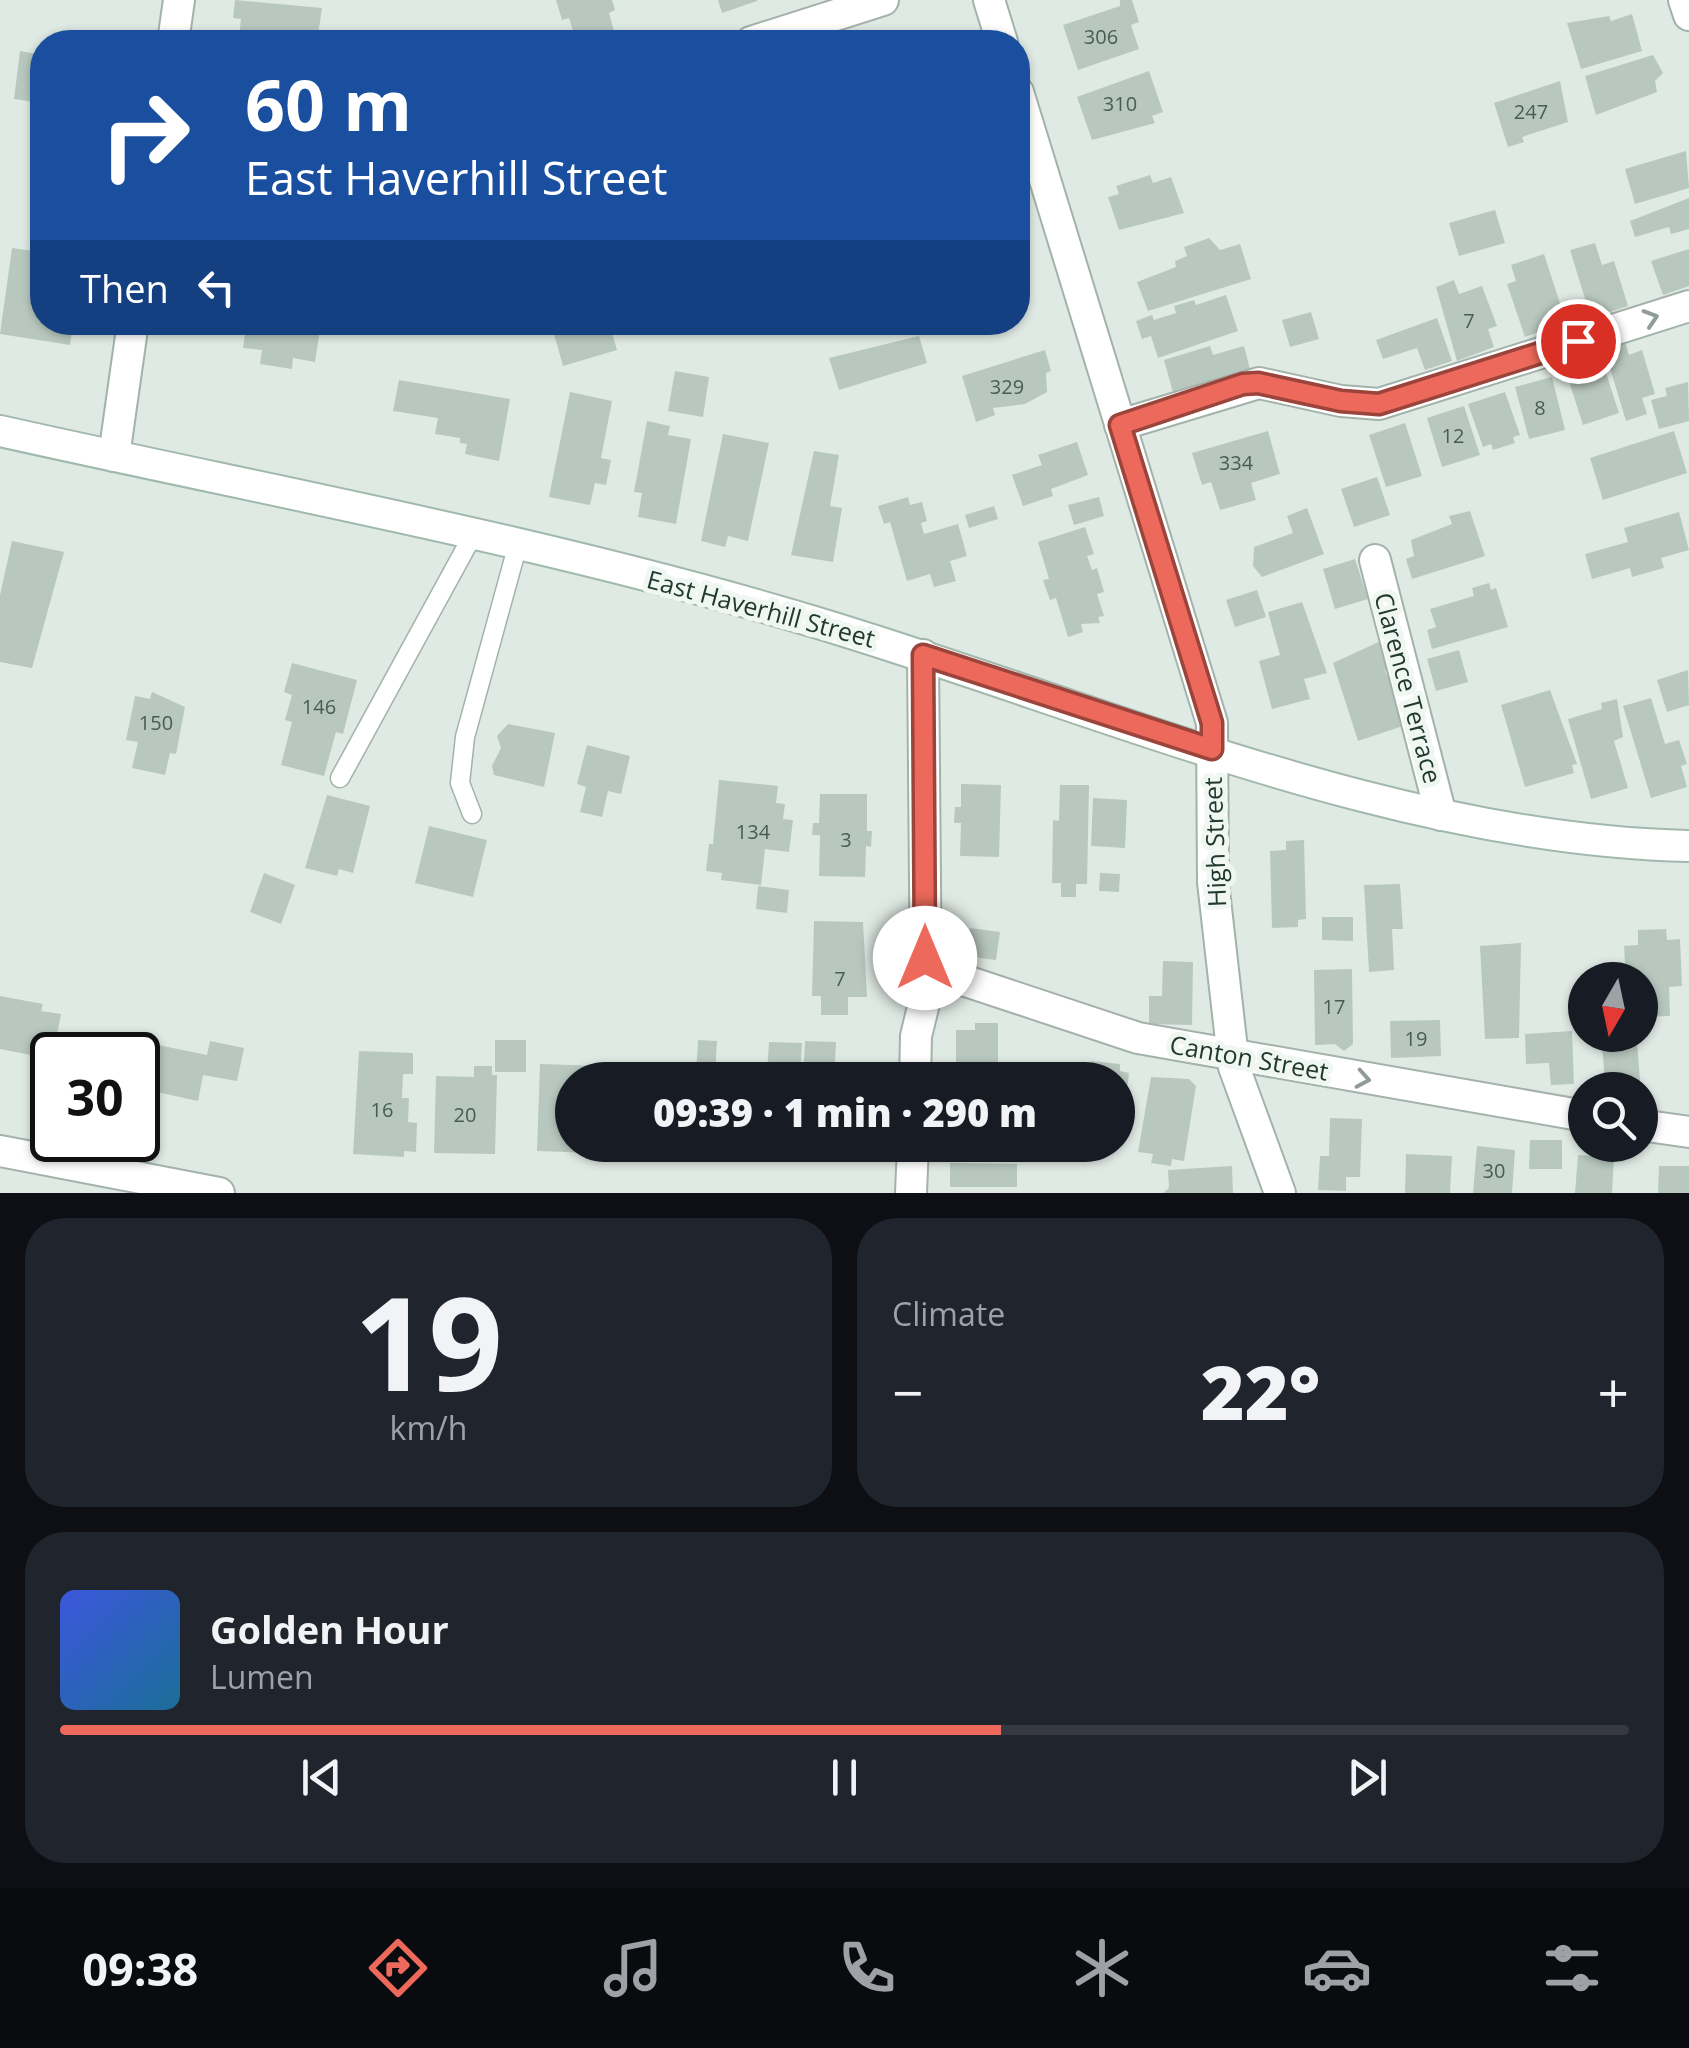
<!DOCTYPE html>
<meta charset="utf-8">
<style>
:root{--surface:#171b24;--page:#20242c;--text:#f1f3f6;--muted:#9ea1a6;--line:#363941;--accent:#ed695b}
body{margin:0;font-family:"Open Sans",sans-serif;background:var(--page);color:var(--text);height:100vh;display:flex;flex-direction:column;font-size:38px;white-space:nowrap}
*{box-sizing:border-box;margin:0}
p{font-size:32px;color:var(--muted)}
.icon{flex:none;width:55px;height:55px;fill:none;stroke:currentColor;stroke-width:2;stroke-linecap:round;stroke-linejoin:round}
.map{position:relative;height:1193px;overflow:hidden}
.drawer{display:flex;flex-direction:column;gap:25px;padding:25px;background:#0d0f14;flex:1}
.drawer>*{flex:none}
.hud{position:absolute;left:30px;top:30px;width:1000px;height:305px;border-radius:40px;box-shadow:0 2px 8px #0004;background:#1a4fa0;color:#fff;overflow:hidden}
.needle{width:65px;rotate:189deg}
.buttons{position:absolute;left:1568px;top:962px;display:grid;gap:20px}
.buttons a{display:grid;place-items:center;width:90px;height:90px;border-radius:50%;background:var(--surface);box-shadow:0 2px 8px #0004;font-size:50px}
.speed{position:absolute;left:30px;top:1032px;display:flex;gap:20px;font-size:50px;font-weight:700;text-align:center}
.speed>*{display:grid;place-content:center;width:130px;height:130px;border-radius:50%;background:var(--surface);box-shadow:0 2px 8px #0004;line-height:1}
.speed .limit{border:5px solid #111;border-radius:15px;background:#fff;color:#111}
.pin{position:absolute;display:grid;place-items:center;width:85px;height:85px;color:#fff;margin:-42px;border:5px solid #fff;border-radius:50%;box-shadow:0 2px 10px #0007}
.me{position:absolute;width:110px;margin:-55px;rotate:0deg;stroke-linejoin:round;filter:drop-shadow(0 0 8px #0008)}
.turn{display:flex;align-items:center;gap:35px;height:210px;padding:0 50px;font-size:45px}
.turn .icon{width:130px;height:130px;stroke-width:2.5}
.turn b{display:block;font-size:70px;line-height:85px}
.then{display:flex;align-items:center;height:95px;padding:0 50px;background:#0003;gap:20px;font-size:38px}
.big{font-size:75px;font-weight:800;line-height:1.1}
.drawer .card{flex:1;display:flex;flex-direction:column;justify-content:center;gap:15px;min-width:0;padding:0 35px;border-radius:40px;background:var(--page)}
.drawer .dial{align-items:center;gap:0}
.dial b{font-size:130px;line-height:1}
.song{display:flex;align-items:center;gap:30px}
.cover{width:120px;height:120px;border-radius:15px;background:linear-gradient(135deg,hsl(230 70% 55%),hsl(200 70% 35%))}
.played{height:10px;border-radius:5px;background:linear-gradient(90deg,var(--accent) 60%,var(--line) 60%)}
.keys{display:flex;justify-content:space-around;direction:ltr}
.heat{display:flex;justify-content:space-between;align-items:center;font-size:55px;direction:ltr}
.drawer .tiles{flex:1;display:grid;gap:25px;grid-template-columns:1fr 1fr}
.card:last-child{grid-column:span 2}
.trip{position:absolute;left:555px;top:1062px;width:580px;height:100px;border-radius:50px;background:var(--surface);box-shadow:0 2px 8px #0004;font-weight:800;line-height:100px;text-align:center}
.dock{display:flex;height:160px;justify-content:space-around;align-items:center;background:#090b0e;color:var(--muted)}
.dock .icon{width:70px;height:70px}
.dock .on{color:var(--accent)}
.dock b{font-size:45px;color:var(--text)}
.map>svg:first-child{display:block}
</style>
<div class="map">
<svg width="1689" height="1193" viewBox="0 0 1689 1193">
<rect width="100%" height="100%" fill="#e0eae4"/>
<g fill="#b8c8bf">
<path d="M235,0L322,8L317,42L239,38L241,19L233,18Z"/>
<path d="M556,0H612L615,10L609,13L615,34L588,42L576,40L569,18L562,20Z"/>
<path d="M718,0H757V1L722,13Z"/>
<path d="M1120,0H1132L1139,22L1131,25L1139,49L1078,70L1063,25L1120,6Z"/>
<path d="M1632,14L1642,51L1581,69L1567,23L1609,16L1611,21Z"/>
<path d="M373,31L447,40V42H372Z"/>
<path d="M20,51L42,55V103L14,99Z"/>
<path d="M1653,55L1663,73L1655,81L1657,92L1596,115L1585,76Z"/>
<path d="M1149,71L1163,112L1152,116L1155,123L1092,140L1077,97Z"/>
<path d="M1560,81L1568,122L1522,137L1524,142L1508,147L1494,103Z"/>
<path d="M1686,151L1689,188L1635,204L1625,169Z"/>
<path d="M1150,175L1153,183L1171,177L1184,213L1119,230L1108,197L1119,194L1116,186Z"/>
<path d="M1689,198V229L1671,234L1669,227L1635,237L1630,221Z"/>
<path d="M1495,210L1505,243L1459,256L1449,223Z"/>
<path d="M1209,238L1220,250L1240,244L1251,279L1148,311L1137,282L1176,267L1175,261L1187,256L1184,247Z"/>
<path d="M1595,243L1602,265L1614,261L1628,306L1591,318L1570,250Z"/>
<path d="M12,248L42,252V322H73L70,345L0,334Z"/>
<path d="M1689,249V286L1663,295L1651,261Z"/>
<path d="M1544,254L1566,322L1525,337L1507,284L1516,281L1511,265Z"/>
<path d="M1454,280L1459,294L1482,286L1497,326L1488,329L1494,347L1457,361L1436,287Z"/>
<path d="M1226,295L1238,331L1158,358L1151,336L1142,339L1136,321L1152,315L1154,320L1176,313L1174,306L1194,300L1196,305Z"/>
<path d="M1311,312L1319,339L1290,347L1282,320Z"/>
<path d="M1437,318L1452,361L1425,370L1417,348L1383,359L1376,340Z"/>
<path d="M247,322H321L315,362L293,358L292,369L260,364L262,350L243,348Z"/>
<path d="M446,322H478L477,331Z"/>
<path d="M594,322H609L617,350L563,366L554,334Z"/>
<path d="M919,336L927,363L839,390L829,358Z"/>
<path d="M1625,342L1629,355L1642,350L1655,394L1642,398L1647,414L1626,421L1604,348Z"/>
<path d="M1210,346L1213,355L1244,346L1251,373L1174,396L1164,360Z"/>
<path d="M1045,350L1051,371L1046,373L1047,392L1025,404L993,408L995,415L976,422L962,376Z"/>
<path d="M1602,361L1619,413L1583,425L1566,372Z"/>
<path d="M675,371L709,377L703,417L668,411Z"/>
<path d="M1552,377L1565,430L1529,439L1515,387Z"/>
<path d="M399,380L510,399L499,461L465,454L467,444L460,443V438L435,434L438,418L393,411Z"/>
<path d="M1688,382L1689,421L1659,429L1651,400L1667,396L1665,388Z"/>
<path d="M570,392L612,401L601,458L611,460L606,485L595,483L590,505L549,497Z"/>
<path d="M1505,392L1520,435L1513,437L1515,443L1493,450L1491,444L1483,447L1468,404Z"/>
<path d="M1464,406L1480,455L1442,467L1427,418Z"/>
<path d="M647,421L670,426L668,435L691,439L676,524L638,517L642,493L634,492Z"/>
<path d="M1405,423L1422,476L1386,487L1369,435Z"/>
<path d="M1268,431L1280,474L1251,483L1256,500L1220,510L1211,482L1202,485L1192,453Z"/>
<path d="M1674,431L1687,473L1603,500L1590,458Z"/>
<path d="M723,434L769,443L748,541L728,536L725,547L701,541Z"/>
<path d="M1077,442L1088,475L1051,489L1053,496L1023,506L1012,475L1042,465L1038,455Z"/>
<path d="M814,451L839,455L830,506L842,508L833,562L791,555Z"/>
<path d="M1377,477L1390,515L1354,527L1341,489Z"/>
<path d="M908,497L910,505L922,502L927,521L921,523L924,534L958,524L967,556L950,561L956,581L934,587L930,574L907,581L890,522L884,524L878,506Z"/>
<path d="M1099,497L1104,516L1074,525L1068,505Z"/>
<path d="M994,506L998,519L969,528L965,515Z"/>
<path d="M1307,508L1324,554L1262,577L1253,566L1254,547L1293,533L1287,516Z"/>
<path d="M1470,511L1485,556L1412,579L1406,559L1414,556L1411,540L1452,524L1449,516Z"/>
<path d="M1679,512L1689,550L1661,558L1664,568L1632,577L1630,568L1592,579L1585,554L1628,542L1624,528Z"/>
<path d="M1085,527L1094,554L1087,556L1092,570L1097,568L1104,592L1097,594L1104,616L1098,617L1100,623L1081,624L1083,632L1068,637L1056,598L1050,600L1043,580L1049,579L1038,542Z"/>
<path d="M12,541L64,552L32,668L0,662V595Z"/>
<path d="M1355,559L1368,599L1335,609L1323,569Z"/>
<path d="M1489,583L1491,590L1496,588L1508,627L1432,649L1427,630L1436,627L1430,609L1474,596L1472,588Z"/>
<path d="M1257,590L1266,617L1235,627L1226,600Z"/>
<path d="M1302,602L1327,673L1304,679L1310,699L1272,709L1259,661L1280,655L1268,612Z"/>
<path d="M1383,640L1393,668L1385,671L1402,707L1397,709L1403,726L1358,741L1333,663Z"/>
<path d="M1459,650L1468,682L1436,691L1427,659Z"/>
<path d="M292,663L357,680L343,734L336,732L324,776L281,765L292,722L285,720L292,695L284,692Z"/>
<path d="M1688,670L1689,705L1667,712L1657,680Z"/>
<path d="M1550,690L1577,764L1572,765L1574,773L1525,787L1501,705Z"/>
<path d="M152,692L185,707L176,754L170,753L165,775L132,768L138,742L126,740L135,696L150,699Z"/>
<path d="M1651,698L1665,744L1679,740L1687,764L1681,766L1687,787L1651,798L1623,706Z"/>
<path d="M1617,699L1623,737L1614,741L1628,788L1591,799L1568,719L1602,709L1601,703Z"/>
<path d="M508,724L555,733L544,787L494,775L492,766L501,748L497,736Z"/>
<path d="M587,745L630,756L621,794L608,791L602,817L580,812L586,787L577,784Z"/>
<path d="M719,780L778,786L776,803L785,804L783,819L793,820L789,852L765,849L761,885L721,880L722,873L706,871L709,844H713Z"/>
<path d="M961,784L1001,785L999,857L960,856L961,823H954L955,807H961Z"/>
<path d="M1060,785H1089L1087,884H1076V897H1061V883H1052L1053,820L1059,821Z"/>
<path d="M820,794H867V831H872L871,847L866,846L865,877L819,876L820,835H812L813,823H819Z"/>
<path d="M327,795L370,806L353,873L339,869L337,876L305,868Z"/>
<path d="M1093,798L1127,800L1125,848L1091,846Z"/>
<path d="M429,826L487,840L473,897L415,883Z"/>
<path d="M1304,840L1306,919L1298,920V927L1272,928L1270,851L1286,850V841Z"/>
<path d="M264,873L295,885L281,924L250,912Z"/>
<path d="M1100,873L1120,874L1119,892L1099,891Z"/>
<path d="M1400,884L1403,929H1392L1394,970L1369,972L1364,885Z"/>
<path d="M758,886L789,890L787,913L756,909Z"/>
<path d="M1322,917H1353V941L1322,940Z"/>
<path d="M814,921L863,922L867,997H848V1015H821V996H812Z"/>
<path d="M970,928L1000,932L996,960L966,956Z"/>
<path d="M1666,929L1667,940L1680,939L1682,986L1669,987L1670,1016L1640,1017V980H1626L1624,946L1638,945V930Z"/>
<path d="M1521,943L1519,1038L1485,1039L1480,946Z"/>
<path d="M1163,961L1193,962L1192,1025L1149,1024V996H1162Z"/>
<path d="M1352,969L1353,1044L1344,1051L1335,1044L1315,1045L1314,970Z"/>
<path d="M0,996L43,1004L41,1011L61,1014L54,1051L32,1047L31,1055L0,1049Z"/>
<path d="M1440,1020L1441,1056L1391,1058L1390,1021Z"/>
<path d="M975,1023H998V1080H956V1030H975Z"/>
<path d="M1572,1031L1574,1084L1551,1085L1549,1063L1526,1064L1525,1034Z"/>
<path d="M134,1040L207,1055L210,1041L244,1048L237,1081L203,1075L198,1101L138,1088V1055H131Z"/>
<rect x="495" y="1040" width="31" height="32"/>
<path d="M698,1040L717,1041L715,1075L696,1074Z"/>
<path d="M805,1041L836,1042L834,1080H803Z"/>
<path d="M1637,1041L1640,1081L1605,1083L1602,1044Z"/>
<path d="M769,1042L802,1043L800,1074L767,1073Z"/>
<path d="M359,1051L413,1053V1074H403L402,1098H409L408,1122L417,1123L416,1152L404,1151V1157L353,1154Z"/>
<path d="M1091,1061L1120,1064V1071L1129,1073L1120,1145L1118,1080H1081L1083,1069L1090,1070Z"/>
<path d="M540,1064L603,1066V1080H572V1145H594V1153L537,1151Z"/>
<path d="M474,1066H492V1075H497L495,1154L434,1153L436,1076L474,1077Z"/>
<path d="M1151,1077L1189,1079L1196,1086L1184,1161L1172,1159L1171,1166L1151,1163L1153,1154L1138,1152Z"/>
<path d="M1330,1118L1362,1119L1360,1177H1346V1191L1318,1190L1320,1156H1329Z"/>
<path d="M1530,1140H1562V1169H1529Z"/>
<rect x="638" y="1145" width="56" height="7"/>
<path d="M719,1145H758L757,1151L719,1149Z"/>
<path d="M804,1145H857L856,1162L803,1160Z"/>
<path d="M1477,1146L1515,1150L1512,1193H1473Z"/>
<path d="M1406,1154L1452,1156L1450,1193H1405Z"/>
<path d="M1578,1155L1614,1157L1612,1193H1575Z"/>
<path d="M950,1163L1017,1164V1187H950Z"/>
<path d="M1232,1166L1233,1193H1163L1169,1188L1168,1170Z"/>
<path d="M1659,1166H1689V1193H1658Z"/>
</g>
<g fill="none" stroke-linecap="round" stroke-linejoin="round">
<g stroke="#a3b2aa" stroke-width="21">
<g id="service">
<path d="M340,778L474,533"/>
<path d="M472,814L460,783L465,737L518,544"/>
</g>
</g>
<g stroke="#a3b2aa" stroke-width="34">
<g id="minor">
<path d="M989,0L1002,42"/>
<path d="M173,42L179,0"/>
<path d="M751,42L883,0"/>
<path d="M1018,92L1212,723L1213,882L1234,1067L1280,1193"/>
<path d="M1120,425L1259,383L1341,401L1379,404L1689,306"/>
<path d="M114,456L133,322"/>
<path d="M1375,560L1441,815"/>
<path d="M926,995L944,981L963,980L1138,1038L1585,1116"/>
<path d="M915,1080L916,1036L926,995L923,655"/>
<path d="M1640,1125L1689,1132"/>
<path d="M0,1151L219,1193"/>
<path d="M911,1193L913,1145"/>
</g>
</g>
<g stroke="#a3b2aa" stroke-width="34">
<path id="tertiary" d="M1684,0L1689,15"/>
</g>
<g stroke="#a1b8ad" stroke-width="34">
<path id="secondary" d="M0,431C273,492 550,542 818,623C1097,707 1396,840 1689,846"/>
</g>
<use href="#service" stroke="#fff" stroke-width="18"/>
<use href="#minor" stroke="#fff" stroke-width="30"/>
<use href="#tertiary" stroke="#fff" stroke-width="30"/>
<use href="#secondary" stroke="#fff" stroke-width="30"/>
</g>
<defs><path id="oneway-chevron" d="M-2-3.5L2.5 0L-2 3.5" fill="none" stroke-width="1.6" stroke-linecap="round" stroke-linejoin="round" transform="scale(2.5)"/></defs>
<g stroke="#909c97">
<use href="#oneway-chevron" transform="translate(1651 318) rotate(-18)"/>
<use href="#oneway-chevron" transform="translate(1363 1079) rotate(10)"/>
</g>
<g fill="none" stroke-linecap="round" stroke-linejoin="round">
<g stroke="#9a443b" stroke-width="25">
<path id="route" d="M925,958L923,655L1212,749V723L1120,425L1243,384L1258,383L1341,401L1379,404L1578,341"/>
</g>
<use href="#route" stroke="#ed695b" stroke-width="18"/>
</g>
<g text-anchor="middle" stroke-width="10" stroke-linejoin="round" paint-order="stroke">
<g font-size="20" fill="#475e53">
<text x="1101" y="44">306</text>
<text x="1120" y="111">310</text>
<text x="1531" y="119">247</text>
<text x="1469" y="328">7</text>
<text x="1007" y="394">329</text>
<text x="1540" y="415">8</text>
<text x="1453" y="443">12</text>
<text x="1236" y="470">334</text>
<text x="319" y="714">146</text>
<text x="156" y="730">150</text>
<text x="753" y="839">134</text>
<text x="846" y="847">3</text>
<text x="840" y="986">7</text>
<text x="1334" y="1014">17</text>
<text x="1416" y="1046">19</text>
<text x="382" y="1117">16</text>
<text x="465" y="1122">20</text>
<text x="1494" y="1178">30</text>
</g>
<g font-size="25" fill="#213a2f" stroke="#f0f7f2">
<text transform="translate(761 609) rotate(15)" y="9">East Haverhill Street</text>
<text transform="translate(1408 688) rotate(75)" y="9">Clarence Terrace</text>
<text transform="translate(1215 842) rotate(-92)" y="9">High Street</text>
<text transform="translate(1249 1058) rotate(10)" y="9">Canton Street</text>
</g>
</g>
</svg>
<div class="buttons">
<a><svg class="needle" viewBox="-14 -14 28 28"><path d="M0-13l5 13h-10z" fill="#e53935"/><path d="M0 13l5-13h-10z" fill="#9ea1a6"/></svg></a>
<a><svg class="icon" aria-label="search" viewBox="0 0 24 24"><circle cx="10" cy="10" r="6"/><path d="M15 15l6 6"/></svg></a>
</div>
<div class="speed"><div class="limit">30</div></div>
<div class="pin" style="left:1578px;top:341px;background:#d93025"><svg class="icon" aria-label="arrive" viewBox="0 0 24 24"><path d="M6 21V4h12l-3 4 3 4H6"/></svg></div>
<svg class="me" style="left:925px;top:958px" viewBox="-20 -20 40 40"><circle r="19" fill="#fff"/><path d="M0-13L10 11 0 6-10 11z" fill="#ed695b"/></svg>
<div class="trip">09:39 · 1 min · 290 m</div>
<div class="hud">
<div class="turn"><svg class="icon" aria-label="right" viewBox="0 0 24 24"><path d="M7 20v-9h11M14 6l5 5-5 5"/></svg><div><b>60 m</b>East Haverhill Street</div></div>
<div class="then">Then<svg class="icon" aria-label="left" viewBox="0 0 24 24"><path d="M17 20v-9H6M10 6l-5 5 5 5"/></svg></div>
</div>
</div>
<section class="drawer">
<div class="tiles">
<div class="card dial"><b>19</b><p>km/h</p></div>
<div class="card"><p>Climate</p>
<div class="heat"><a>−</a><b class="big">22°</b><a>+</a></div>
</div>
<div class="card">
<div class="song"><i class="cover"></i><div><b>Golden Hour</b><p>Lumen</p></div></div>
<div class="played"></div>
<div class="keys"><svg class="icon" aria-label="previous" viewBox="0 0 24 24"><path d="M18 5L8 12l10 7zM5 5v14"/></svg><svg class="icon" aria-label="pause" viewBox="0 0 24 24"><path d="M8 5v14M16 5v14"/></svg><svg class="icon" aria-label="next" viewBox="0 0 24 24"><path d="M6 5l10 7-10 7zM19 5v14"/></svg></div>
</div>
</div>
</section>
<nav class="dock">
<b>09:38</b>
<svg class="icon on" aria-label="directions" viewBox="0 0 24 24"><path d="M12 3l9 9-9 9-9-9zM9 14v-3h6M13 9l2 2-2 2"/></svg>
<svg class="icon" aria-label="music" viewBox="0 0 24 24"><path d="M9 18V5l10-2v13"/><circle cx="6" cy="18" r="3"/><circle cx="16" cy="16" r="3"/></svg>
<svg class="icon" aria-label="phone" viewBox="0 0 24 24"><path d="M5 4h4l2 5-3 2q2 4 5 5l2-3 5 2v4C11 20 4 13 5 4z"/></svg>
<svg class="icon" aria-label="climate" viewBox="0 0 24 24"><path d="M12 3v18M4 7l16 10M4 17L20 7"/></svg>
<svg class="icon" aria-label="car" viewBox="0 0 24 24"><path d="M5 17H2v-5l4-1 3-4h7l3 4 3 1v5h-3M9 17h6M6 11h13"/><circle cx="7" cy="17" r="2"/><circle cx="17" cy="17" r="2"/></svg>
<svg class="icon" aria-label="filters" viewBox="0 0 24 24"><path d="M4 7h16M4 17h16"/><circle cx="9" cy="7" r="2"/><circle cx="15" cy="17" r="2"/></svg>
</nav>
